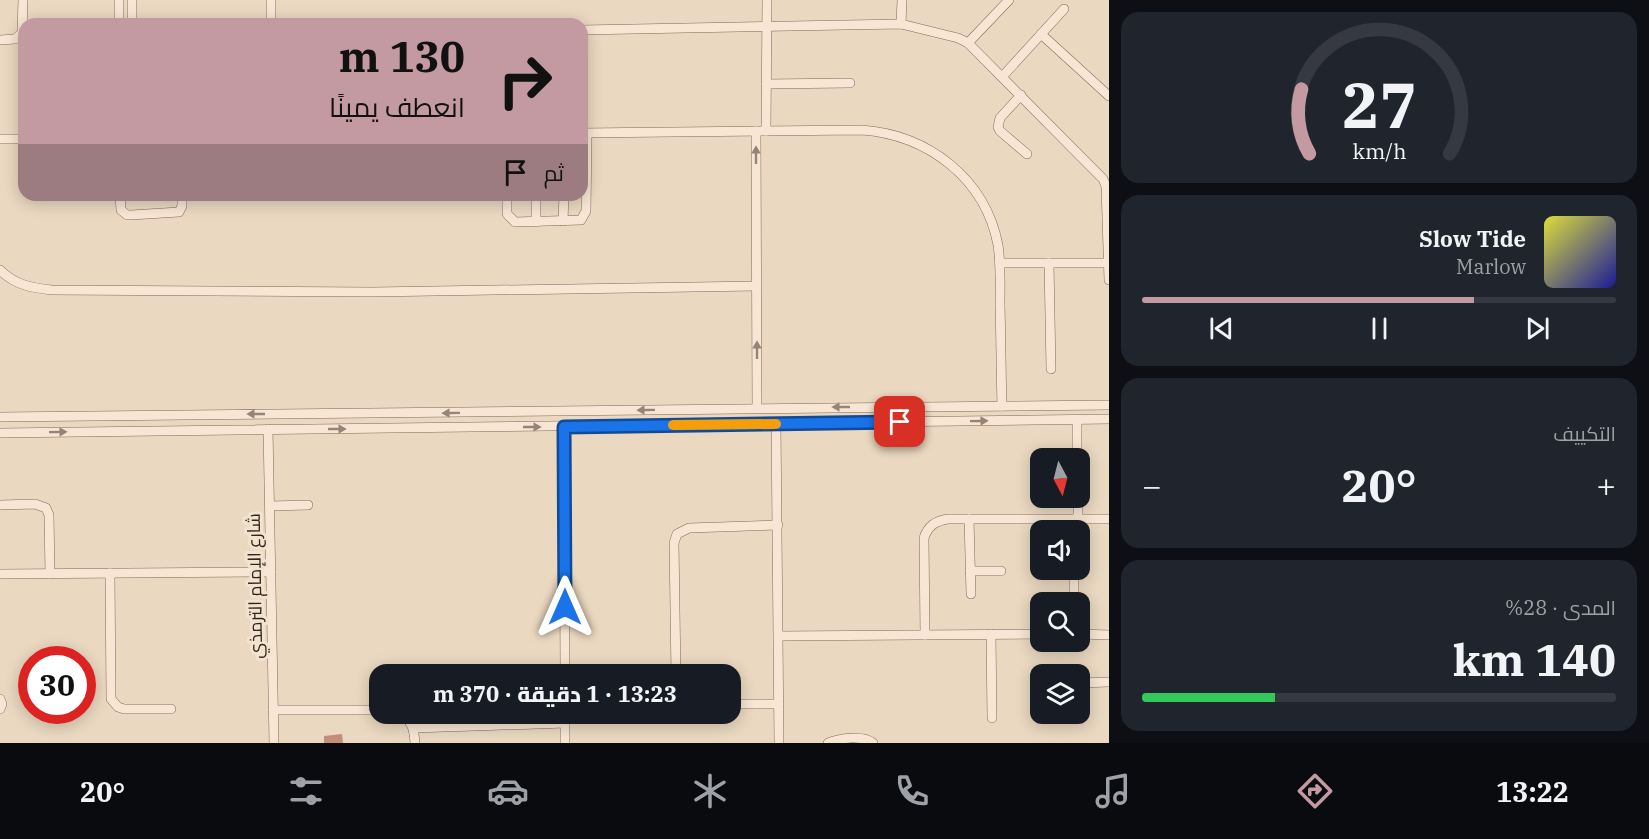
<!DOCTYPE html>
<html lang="ar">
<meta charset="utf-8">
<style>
:root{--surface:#171b24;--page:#20242c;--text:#f1f3f6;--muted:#9ea1a6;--line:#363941;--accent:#c49aa2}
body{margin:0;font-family:"IBM Plex Serif",Cairo,serif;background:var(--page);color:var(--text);direction:rtl;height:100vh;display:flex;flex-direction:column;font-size:22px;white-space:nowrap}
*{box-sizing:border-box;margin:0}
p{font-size:20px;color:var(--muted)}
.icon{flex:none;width:33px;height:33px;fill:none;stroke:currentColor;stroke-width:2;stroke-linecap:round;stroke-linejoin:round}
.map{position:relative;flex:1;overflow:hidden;direction:ltr}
.drawer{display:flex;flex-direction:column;gap:12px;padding:12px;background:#0d0f14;width:540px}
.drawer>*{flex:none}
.guide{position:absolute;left:18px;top:18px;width:570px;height:183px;border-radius:18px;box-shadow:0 3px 15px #0003;direction:rtl;background:#c49aa2;color:#111;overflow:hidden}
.needle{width:39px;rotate:173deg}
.fabs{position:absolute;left:1030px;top:448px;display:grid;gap:12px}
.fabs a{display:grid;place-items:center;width:60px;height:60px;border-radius:12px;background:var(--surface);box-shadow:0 3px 15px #0003;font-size:30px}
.speed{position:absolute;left:18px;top:646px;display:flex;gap:12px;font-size:30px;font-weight:700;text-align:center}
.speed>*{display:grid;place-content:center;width:78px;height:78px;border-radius:50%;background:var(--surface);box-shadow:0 3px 15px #0003;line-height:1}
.speed .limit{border:9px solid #d22;background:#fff;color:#111}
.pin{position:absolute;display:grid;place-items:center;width:51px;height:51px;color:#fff;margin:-26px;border-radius:12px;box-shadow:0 3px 9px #0006}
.me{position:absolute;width:66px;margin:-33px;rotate:0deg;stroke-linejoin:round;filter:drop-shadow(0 0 4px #0008)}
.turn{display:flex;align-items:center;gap:21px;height:126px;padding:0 24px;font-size:27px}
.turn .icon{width:78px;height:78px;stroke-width:2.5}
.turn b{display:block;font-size:42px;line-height:51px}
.then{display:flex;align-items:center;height:57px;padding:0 24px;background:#0003;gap:12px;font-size:22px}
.big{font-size:45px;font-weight:800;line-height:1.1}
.drawer .tile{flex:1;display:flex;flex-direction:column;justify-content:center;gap:9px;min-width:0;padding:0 21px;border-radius:18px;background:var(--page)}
.drawer .dial{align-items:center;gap:0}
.dial svg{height:156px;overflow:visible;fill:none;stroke:var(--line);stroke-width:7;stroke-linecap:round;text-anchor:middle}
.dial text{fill:var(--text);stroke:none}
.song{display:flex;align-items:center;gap:18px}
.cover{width:72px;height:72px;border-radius:9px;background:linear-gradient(135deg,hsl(60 70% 55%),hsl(240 70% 35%))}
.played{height:6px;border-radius:3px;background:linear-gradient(90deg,var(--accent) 70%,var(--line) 70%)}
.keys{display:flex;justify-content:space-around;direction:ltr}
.heat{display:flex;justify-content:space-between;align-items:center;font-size:33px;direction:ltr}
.charge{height:9px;border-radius:4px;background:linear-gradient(90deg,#34c759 28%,var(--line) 0)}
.trip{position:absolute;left:369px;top:664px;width:372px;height:60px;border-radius:18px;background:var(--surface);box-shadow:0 3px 15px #0003;font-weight:800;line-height:60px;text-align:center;direction:rtl}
.tabs{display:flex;height:96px;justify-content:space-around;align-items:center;background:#090b0e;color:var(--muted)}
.tabs .icon{width:42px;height:42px}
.tabs .active{color:var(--accent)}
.tabs b{font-size:27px;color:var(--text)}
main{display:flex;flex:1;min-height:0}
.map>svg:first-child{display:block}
</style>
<main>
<section class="drawer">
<div class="tile dial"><svg viewBox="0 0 100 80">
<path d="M14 69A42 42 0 1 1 86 69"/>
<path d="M14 69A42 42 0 0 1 10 36" stroke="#c49aa2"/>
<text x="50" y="56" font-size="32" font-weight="700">27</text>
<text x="50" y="72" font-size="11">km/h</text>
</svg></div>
<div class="tile">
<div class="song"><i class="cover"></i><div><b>Slow Tide</b><p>Marlow</p></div></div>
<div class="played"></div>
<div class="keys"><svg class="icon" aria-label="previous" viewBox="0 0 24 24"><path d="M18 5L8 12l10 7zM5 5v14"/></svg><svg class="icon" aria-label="pause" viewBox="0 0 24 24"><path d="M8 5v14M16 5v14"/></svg><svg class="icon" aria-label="next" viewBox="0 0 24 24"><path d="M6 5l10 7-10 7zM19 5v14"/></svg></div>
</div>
<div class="tile"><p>التكييف</p>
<div class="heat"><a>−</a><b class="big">20°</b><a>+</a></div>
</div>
<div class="tile"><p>المدى · 28%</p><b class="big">140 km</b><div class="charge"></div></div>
</section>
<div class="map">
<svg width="1109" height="743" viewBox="0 0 1109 743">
<rect width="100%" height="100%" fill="#ead8c0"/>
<path fill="#c58e79" d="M342,734L343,743H324V736Z"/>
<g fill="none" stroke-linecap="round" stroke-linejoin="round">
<g stroke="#82695a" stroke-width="10">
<g id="minor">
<path d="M119,0V24"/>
<path d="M132,0V24"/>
<path d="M271,24V0"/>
<path d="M901,24L902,0"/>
<path d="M582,30L901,24L958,38L968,43L1103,179L1106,186L1109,280"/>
<path d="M1041,34L1109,96"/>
<path d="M0,40L15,39L22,33L23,0"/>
<path d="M968,43L1009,0"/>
<path d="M1002,77L1064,9"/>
<path d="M766,84L850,83"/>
<path d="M1021,95L1000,118L998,127L1000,131L1027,154"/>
<path d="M756,131L757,408"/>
<path d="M766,131L767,0"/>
<path d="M582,133L862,130C928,135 985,178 998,245C1001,265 1000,285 1000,305C1001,339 1001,372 1002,406"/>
<path d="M0,139H24"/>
<path d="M120,195L121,210L127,215H131L179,212L182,206V195"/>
<path d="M507,195V214L515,222L581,220L586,211L587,133"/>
<path d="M536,195V222"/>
<path d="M563,221L564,195"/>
<path d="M1000,263H1109"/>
<path d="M1049,263L1051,369"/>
<path d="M0,270C15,285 32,288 52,290L373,292L756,286"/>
<path d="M0,417L1109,405"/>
<path d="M1077,420V459"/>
<path d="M776,424L779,743"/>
<path d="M564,427L565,675"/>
<path d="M268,429L274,743"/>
<path d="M0,433L1109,419"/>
<path d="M1078,498V519"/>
<path d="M0,505L35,504L46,508L49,515L50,574"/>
<path d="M270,506L308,505"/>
<path d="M969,519L971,594"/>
<path d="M1074,570V603"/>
<path d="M970,571H1001"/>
<path d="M110,573L111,699L118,707L124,709H171"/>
<path d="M1040,573L1074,572"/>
<path d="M0,574L271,572"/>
<path d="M991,634L992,718"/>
<path d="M1080,634L1109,635"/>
<path d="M925,635L924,538C928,526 935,521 948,519H1109"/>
<path d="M779,636L1041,634"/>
<path d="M676,675L674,543L677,534L689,528L778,525"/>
<path d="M1080,683L1109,682"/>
<path d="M1035,684H1041"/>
<path d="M0,699L2,704L0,709"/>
<path d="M730,704H779"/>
<path d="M273,710H380"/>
<path d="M401,714C413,722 414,730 415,743"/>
<path d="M565,714V743"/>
<path d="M414,728L565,723"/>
<path d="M828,743C839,738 863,735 873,743"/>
</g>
</g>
<use href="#minor" stroke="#f6e6d3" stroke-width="9"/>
</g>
<defs><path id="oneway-solid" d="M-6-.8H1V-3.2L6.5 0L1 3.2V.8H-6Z" transform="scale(1.5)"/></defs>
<g fill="#948578">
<use href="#oneway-solid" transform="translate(756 155) rotate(-90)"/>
<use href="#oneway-solid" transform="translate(757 350) rotate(-90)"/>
<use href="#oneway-solid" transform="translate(841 407) rotate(180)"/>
<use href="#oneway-solid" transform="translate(646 410) rotate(179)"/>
<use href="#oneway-solid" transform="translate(451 413) rotate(179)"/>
<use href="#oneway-solid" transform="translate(256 414) rotate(180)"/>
<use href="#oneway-solid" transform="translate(979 421) rotate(-1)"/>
<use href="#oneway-solid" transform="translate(532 427)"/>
<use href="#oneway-solid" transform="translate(337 429)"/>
<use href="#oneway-solid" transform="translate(58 432) rotate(-1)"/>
</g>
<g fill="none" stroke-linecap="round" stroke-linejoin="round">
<g stroke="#114b97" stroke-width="15">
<path id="route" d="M565,607L564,427L900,422"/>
</g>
<use href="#route" stroke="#1a73e8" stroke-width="10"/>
<path stroke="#f59e0b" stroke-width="10" d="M673,425L776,424"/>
</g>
<g text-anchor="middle" stroke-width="6" stroke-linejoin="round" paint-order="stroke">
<g font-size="18" fill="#32241d" stroke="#f2e3cf">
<text transform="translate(255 586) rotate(-91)" y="6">شارع الإمام الترمذي</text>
</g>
</g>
</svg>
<div class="fabs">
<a><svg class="needle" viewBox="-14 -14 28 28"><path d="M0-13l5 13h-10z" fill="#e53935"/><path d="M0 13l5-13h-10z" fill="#9ea1a6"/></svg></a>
<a><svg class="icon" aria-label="sound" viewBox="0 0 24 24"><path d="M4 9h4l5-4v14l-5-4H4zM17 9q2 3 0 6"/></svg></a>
<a><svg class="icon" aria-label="search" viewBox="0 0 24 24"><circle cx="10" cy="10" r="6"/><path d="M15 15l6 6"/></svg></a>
<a><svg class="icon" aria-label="layers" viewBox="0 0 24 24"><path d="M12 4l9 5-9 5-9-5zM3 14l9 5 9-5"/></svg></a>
</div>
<div class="speed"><div class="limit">30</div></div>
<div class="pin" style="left:900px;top:422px;background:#d93025"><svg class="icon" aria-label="arrive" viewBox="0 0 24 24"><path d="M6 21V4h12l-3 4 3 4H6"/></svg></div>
<svg class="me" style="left:565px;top:607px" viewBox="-20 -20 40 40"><path d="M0-17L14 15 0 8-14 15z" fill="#1a73e8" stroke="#fff" stroke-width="4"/></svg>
<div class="trip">13:23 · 1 دقيقة · 370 m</div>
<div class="guide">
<div class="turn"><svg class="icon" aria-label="right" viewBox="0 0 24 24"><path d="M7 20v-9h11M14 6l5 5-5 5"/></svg><div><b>130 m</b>انعطف يمينًا</div></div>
<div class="then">ثم<svg class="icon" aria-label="arrive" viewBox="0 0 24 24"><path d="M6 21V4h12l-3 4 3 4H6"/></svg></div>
</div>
</div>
</main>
<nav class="tabs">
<b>13:22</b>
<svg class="icon active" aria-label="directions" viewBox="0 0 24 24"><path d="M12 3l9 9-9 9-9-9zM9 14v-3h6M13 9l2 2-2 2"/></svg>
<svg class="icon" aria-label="music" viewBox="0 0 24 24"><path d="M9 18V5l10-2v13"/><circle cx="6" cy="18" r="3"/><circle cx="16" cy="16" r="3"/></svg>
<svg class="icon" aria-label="phone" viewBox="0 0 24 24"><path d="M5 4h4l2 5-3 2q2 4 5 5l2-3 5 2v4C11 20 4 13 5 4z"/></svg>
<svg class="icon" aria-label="climate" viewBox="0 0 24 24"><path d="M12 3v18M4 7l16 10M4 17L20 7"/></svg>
<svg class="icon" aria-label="car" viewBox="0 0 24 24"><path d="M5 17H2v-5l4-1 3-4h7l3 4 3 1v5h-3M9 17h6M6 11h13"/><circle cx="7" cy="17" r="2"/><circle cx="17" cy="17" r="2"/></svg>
<svg class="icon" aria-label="filters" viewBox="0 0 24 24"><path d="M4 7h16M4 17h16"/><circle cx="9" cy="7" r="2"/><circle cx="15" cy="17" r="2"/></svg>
<b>20°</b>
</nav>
